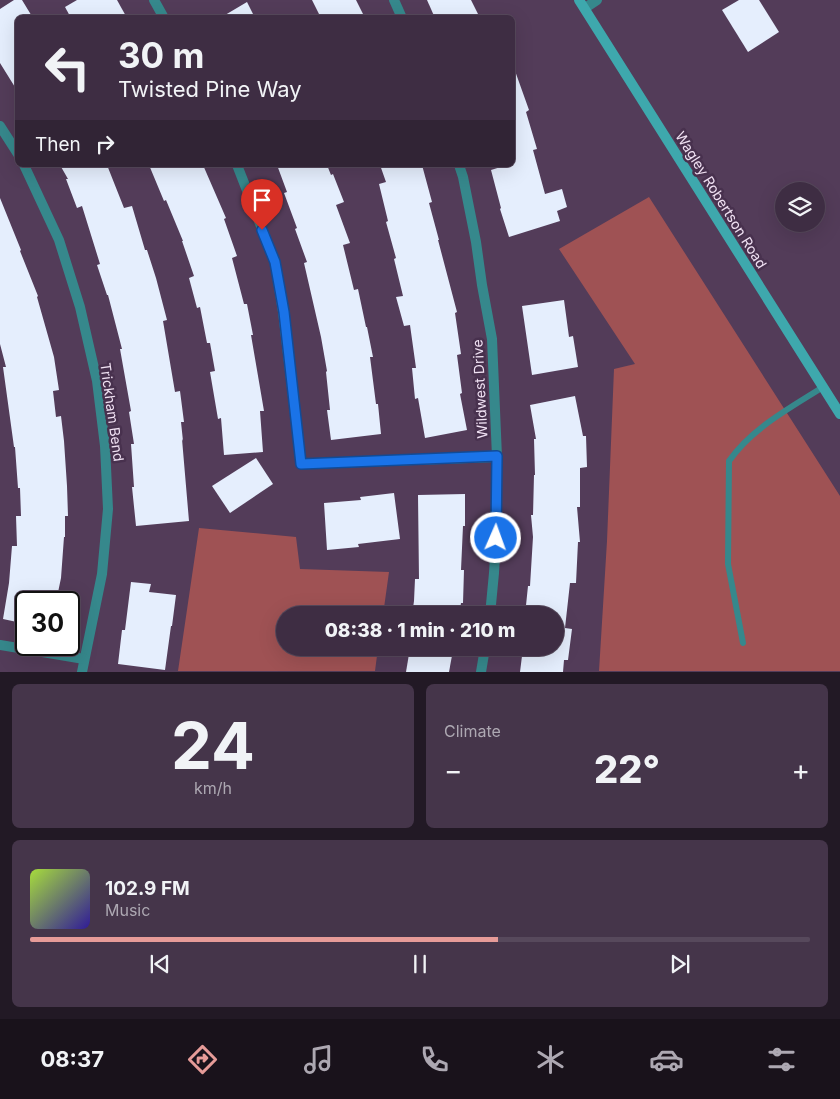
<!DOCTYPE html>
<meta charset="utf-8">
<style>
:root{--surface:#3e2d43;--page:#45354a;--text:#f1f3f6;--muted:#ada8b2;--line:#57495c;--accent:#e69b98}
body{margin:0;font-family:Inter,sans-serif;background:var(--page);color:var(--text);height:100vh;display:flex;flex-direction:column;font-size:19px;white-space:nowrap}
*{box-sizing:border-box;margin:0}
p{font-size:16px;color:var(--muted)}
.icon{flex:none;width:28px;height:28px;fill:none;stroke:currentColor;stroke-width:2;stroke-linecap:round;stroke-linejoin:round}
.map{position:relative;height:672px;overflow:hidden}
.details{display:flex;flex-direction:column;gap:12px;padding:12px;background:#221925;flex:1}
.details>*{flex:none}
.banner{position:absolute;left:15px;top:15px;width:500px;height:152px;border-radius:8px;box-shadow:0 5px 20px #0002,0 0 0 1px var(--line);background:#3e2d43;color:var(--text);overflow:hidden}
.controls{position:absolute;left:775px;top:182px;display:grid;gap:10px}
.controls a{display:grid;place-items:center;width:50px;height:50px;border-radius:50%;background:var(--surface);box-shadow:0 5px 20px #0002,0 0 0 1px var(--line);font-size:25px}
.speed{position:absolute;left:15px;top:591px;display:flex;gap:10px;font-size:25px;font-weight:700;text-align:center}
.speed>*{display:grid;place-content:center;width:65px;height:65px;border-radius:50%;background:var(--surface);box-shadow:0 5px 20px #0002,0 0 0 1px var(--line);line-height:1}
.speed .limit{border:2px solid #111;border-radius:8px;background:#fff;color:#111}
.pin{position:absolute;display:grid;place-items:center;width:42px;height:42px;color:#fff;margin:-51px -21px;border-radius:50% 50% 50% 0;rotate:-45deg;box-shadow:0 0 5px #0007}
.pin .icon{rotate:45deg}
.me{position:absolute;width:55px;margin:-28px;rotate:2deg;stroke-linejoin:round;filter:drop-shadow(0 0 4px #0008)}
.turn{display:flex;align-items:center;gap:18px;height:105px;padding:0 20px;font-size:22px}
.turn .icon{width:65px;height:65px;stroke-width:2.5}
.turn b{display:block;font-size:35px;line-height:42px}
.then{display:flex;align-items:center;height:48px;padding:0 20px;background:#0003;gap:10px;font-size:19px}
.big{font-size:38px;font-weight:800;line-height:1.1}
.details .widget{flex:1;display:flex;flex-direction:column;justify-content:center;gap:8px;min-width:0;padding:0 18px;border-radius:8px;background:var(--page)}
.details .dial{align-items:center;gap:0}
.dial b{font-size:65px;line-height:1}
.song{display:flex;align-items:center;gap:15px}
.cover{width:60px;height:60px;border-radius:8px;background:linear-gradient(135deg,hsl(80 70% 55%),hsl(250 70% 35%))}
.played{height:5px;border-radius:2px;background:linear-gradient(90deg,var(--accent) 60%,var(--line) 60%)}
.keys{display:flex;justify-content:space-around;direction:ltr}
.heat{display:flex;justify-content:space-between;align-items:center;font-size:28px;direction:ltr}
.details .tiles{flex:1;display:grid;gap:12px;grid-template-columns:1fr 1fr}
.widget:last-child{grid-column:span 2}
.trip{position:absolute;left:276px;top:606px;width:288px;height:50px;border-radius:25px;background:var(--surface);box-shadow:0 5px 20px #0002,0 0 0 1px var(--line);font-weight:800;line-height:50px;text-align:center}
.menu{display:flex;height:80px;justify-content:space-around;align-items:center;background:#19121b;color:var(--muted)}
.menu .icon{width:35px;height:35px}
.menu .active{color:var(--accent)}
.menu b{font-size:22px;color:var(--text)}
.map>svg:first-child{display:block}
</style>
<div class="map">
<svg width="840" height="672" viewBox="0 0 840 672">
<rect width="100%" height="100%" fill="#533c59"/>
<g fill="#9f5254">
<path d="M649,197L840,496V671H599L607,541L614,369L635,364L559,249Z"/>
<path d="M199,528L296,537L300,569L389,572L383,615H285V648H378L375,671H178Z"/>
</g>
<g fill="#e5eefd">
<path d="M14,0H22L33,18H18V92L0,63V9Z"/>
<path d="M77,0H117L127,18H71L65,7Z"/>
<path d="M312,0H356L365,18H321Z"/>
<path d="M427,0H471L480,18H435Z"/>
<path d="M739,0H759L779,32L748,52L722,10Z"/>
<path d="M247,2L255,18H220Z"/>
<path d="M512,68H514L529,110L526,112L537,149L533,150L545,194L562,189L567,207L557,211L560,221L509,237L500,209L501,208L491,170L507,165H512Z"/>
<path d="M60,165H107L124,208L132,206L145,250H147L156,278L167,320L163,321L175,392L180,391L184,422H181L183,441L182,439L189,521L136,526L132,487H134L131,444H134L129,412L131,411L120,349H122L108,295H107L97,265L100,264L82,206L77,208L66,179H68Z"/>
<path d="M149,165H203L226,218L224,219L237,256L232,258L244,304H247L253,335H251L264,411H260L263,452L224,455L221,418L218,419L210,372L215,371L210,343H207L200,307L197,308L189,278L194,276L182,241H183L166,200L164,201Z"/>
<path d="M277,165H327L331,175L333,174L344,202L336,205L350,243L343,245L354,290L358,289L366,327H367L373,357H370L376,404H378L381,434L331,440L327,410H330L326,372L327,371L321,337L304,263L307,262L295,229L297,228L284,193L287,192Z"/>
<path d="M380,165H422L432,202L429,203L439,240H438L457,312L455,313L461,354L457,355L462,393L460,394L467,430L425,438L418,398L415,399L412,368H416L410,325L404,326L396,297L403,296L394,259L396,258L386,222L388,221L379,184L386,182Z"/>
<path d="M0,198L21,250L20,251L38,296L37,297L54,357L59,390L53,391L56,417L61,416L64,441L67,486L68,516H65V537H64L61,578L56,602H26V624L3,619L9,583L12,546H17L16,516H21L20,488H18L15,447H14L3,367H6L0,344Z"/>
<path d="M564,300L569,337L573,336L578,367L532,375L522,306Z"/>
<path d="M575,396L583,436H586L587,467L580,468V507H577L580,542H578L576,583H570L565,628L572,629L568,660H564L563,672H520L523,648H555V615H525L528,586H530L533,537L531,515H533L534,475H535L534,439H536L530,405Z"/>
<path d="M256,458L273,484L230,513L212,486Z"/>
<path d="M394,493L400,539L358,544L359,547L327,550L324,503L361,500L360,497Z"/>
<path d="M465,494V526H463L461,570H464L463,603H461L459,615H412L414,601L415,579H419L418,495Z"/>
<path d="M131,582L151,584L149,592L176,595L172,626H171L165,670L118,664L122,630H125Z"/>
<path d="M410,648H441L453,650L449,672H406Z"/>
</g>
<g fill="none" stroke-linecap="round" stroke-linejoin="round">
<path stroke="#36888c" stroke-width="6" d="M743,643L728,564L729,461C752,428 790,408 823,387"/>
<g stroke="#36888c" stroke-width="10">
<path d="M154,0L164,18"/>
<path d="M394,0L402,18"/>
<path d="M585,8L597,0"/>
<path d="M0,126L18,154"/>
<path d="M24,165L59,240L80,307L97,381L105,446L108,509L102,574L82,672"/>
<path d="M237,165L275,262L283,312L301,464L497,457"/>
<path d="M459,165L463,177L476,242L482,285L492,339L497,457V520L494,573L490,615"/>
<path d="M0,645L84,659"/>
<path d="M481,672L485,648"/>
</g>
<path stroke="#3ea8ad" stroke-width="10" d="M579,0L840,414"/>
</g>
<g fill="none" stroke-linecap="round" stroke-linejoin="round">
<g stroke="#114b97" stroke-width="12">
<path id="route" d="M262,230L275,262L284,312L301,464L497,456L496,538"/>
</g>
<use href="#route" stroke="#1a73e8" stroke-width="9"/>
</g>
<g text-anchor="middle" stroke-width="5" stroke-linejoin="round" paint-order="stroke">
<g font-size="14" fill="#f0e1f3" stroke="#48314e">
<text transform="translate(721 200) rotate(58)" y="5">Wagley Robertson Road</text>
<text transform="translate(480 389) rotate(-93)" y="5">Wildwest Drive</text>
<text transform="translate(112 412) rotate(82)" y="5">Trickham Bend</text>
</g>
</g>
</svg>
<div class="controls">
<a><svg class="icon" aria-label="layers" viewBox="0 0 24 24"><path d="M12 4l9 5-9 5-9-5zM3 14l9 5 9-5"/></svg></a>
</div>
<div class="speed"><div class="limit">30</div></div>
<div class="pin" style="left:262px;top:230px;background:#d93025"><svg class="icon" aria-label="arrive" viewBox="0 0 24 24"><path d="M6 21V4h12l-3 4 3 4H6"/></svg></div>
<svg class="me" style="left:496px;top:538px" viewBox="-20 -20 40 40"><circle r="17" fill="#1a73e8" stroke="#fff" stroke-width="3"/><path d="M0-11L8 9 0 5-8 9z" fill="#fff"/></svg>
<div class="trip">08:38 · 1 min · 210 m</div>
<div class="banner">
<div class="turn"><svg class="icon" aria-label="left" viewBox="0 0 24 24"><path d="M17 20v-9H6M10 6l-5 5 5 5"/></svg><div><b>30 m</b>Twisted Pine Way</div></div>
<div class="then">Then<svg class="icon" aria-label="right" viewBox="0 0 24 24"><path d="M7 20v-9h11M14 6l5 5-5 5"/></svg></div>
</div>
</div>
<section class="details">
<div class="tiles">
<div class="widget dial"><b>24</b><p>km/h</p></div>
<div class="widget"><p>Climate</p>
<div class="heat"><a>−</a><b class="big">22°</b><a>+</a></div>
</div>
<div class="widget">
<div class="song"><i class="cover"></i><div><b>102.9 FM</b><p>Music</p></div></div>
<div class="played"></div>
<div class="keys"><svg class="icon" aria-label="previous" viewBox="0 0 24 24"><path d="M18 5L8 12l10 7zM5 5v14"/></svg><svg class="icon" aria-label="pause" viewBox="0 0 24 24"><path d="M8 5v14M16 5v14"/></svg><svg class="icon" aria-label="next" viewBox="0 0 24 24"><path d="M6 5l10 7-10 7zM19 5v14"/></svg></div>
</div>
</div>
</section>
<nav class="menu">
<b>08:37</b>
<svg class="icon active" aria-label="directions" viewBox="0 0 24 24"><path d="M12 3l9 9-9 9-9-9zM9 14v-3h6M13 9l2 2-2 2"/></svg>
<svg class="icon" aria-label="music" viewBox="0 0 24 24"><path d="M9 18V5l10-2v13"/><circle cx="6" cy="18" r="3"/><circle cx="16" cy="16" r="3"/></svg>
<svg class="icon" aria-label="phone" viewBox="0 0 24 24"><path d="M5 4h4l2 5-3 2q2 4 5 5l2-3 5 2v4C11 20 4 13 5 4z"/></svg>
<svg class="icon" aria-label="climate" viewBox="0 0 24 24"><path d="M12 3v18M4 7l16 10M4 17L20 7"/></svg>
<svg class="icon" aria-label="car" viewBox="0 0 24 24"><path d="M5 17H2v-5l4-1 3-4h7l3 4 3 1v5h-3M9 17h6M6 11h13"/><circle cx="7" cy="17" r="2"/><circle cx="17" cy="17" r="2"/></svg>
<svg class="icon" aria-label="filters" viewBox="0 0 24 24"><path d="M4 7h16M4 17h16"/><circle cx="9" cy="7" r="2"/><circle cx="15" cy="17" r="2"/></svg>
</nav>
